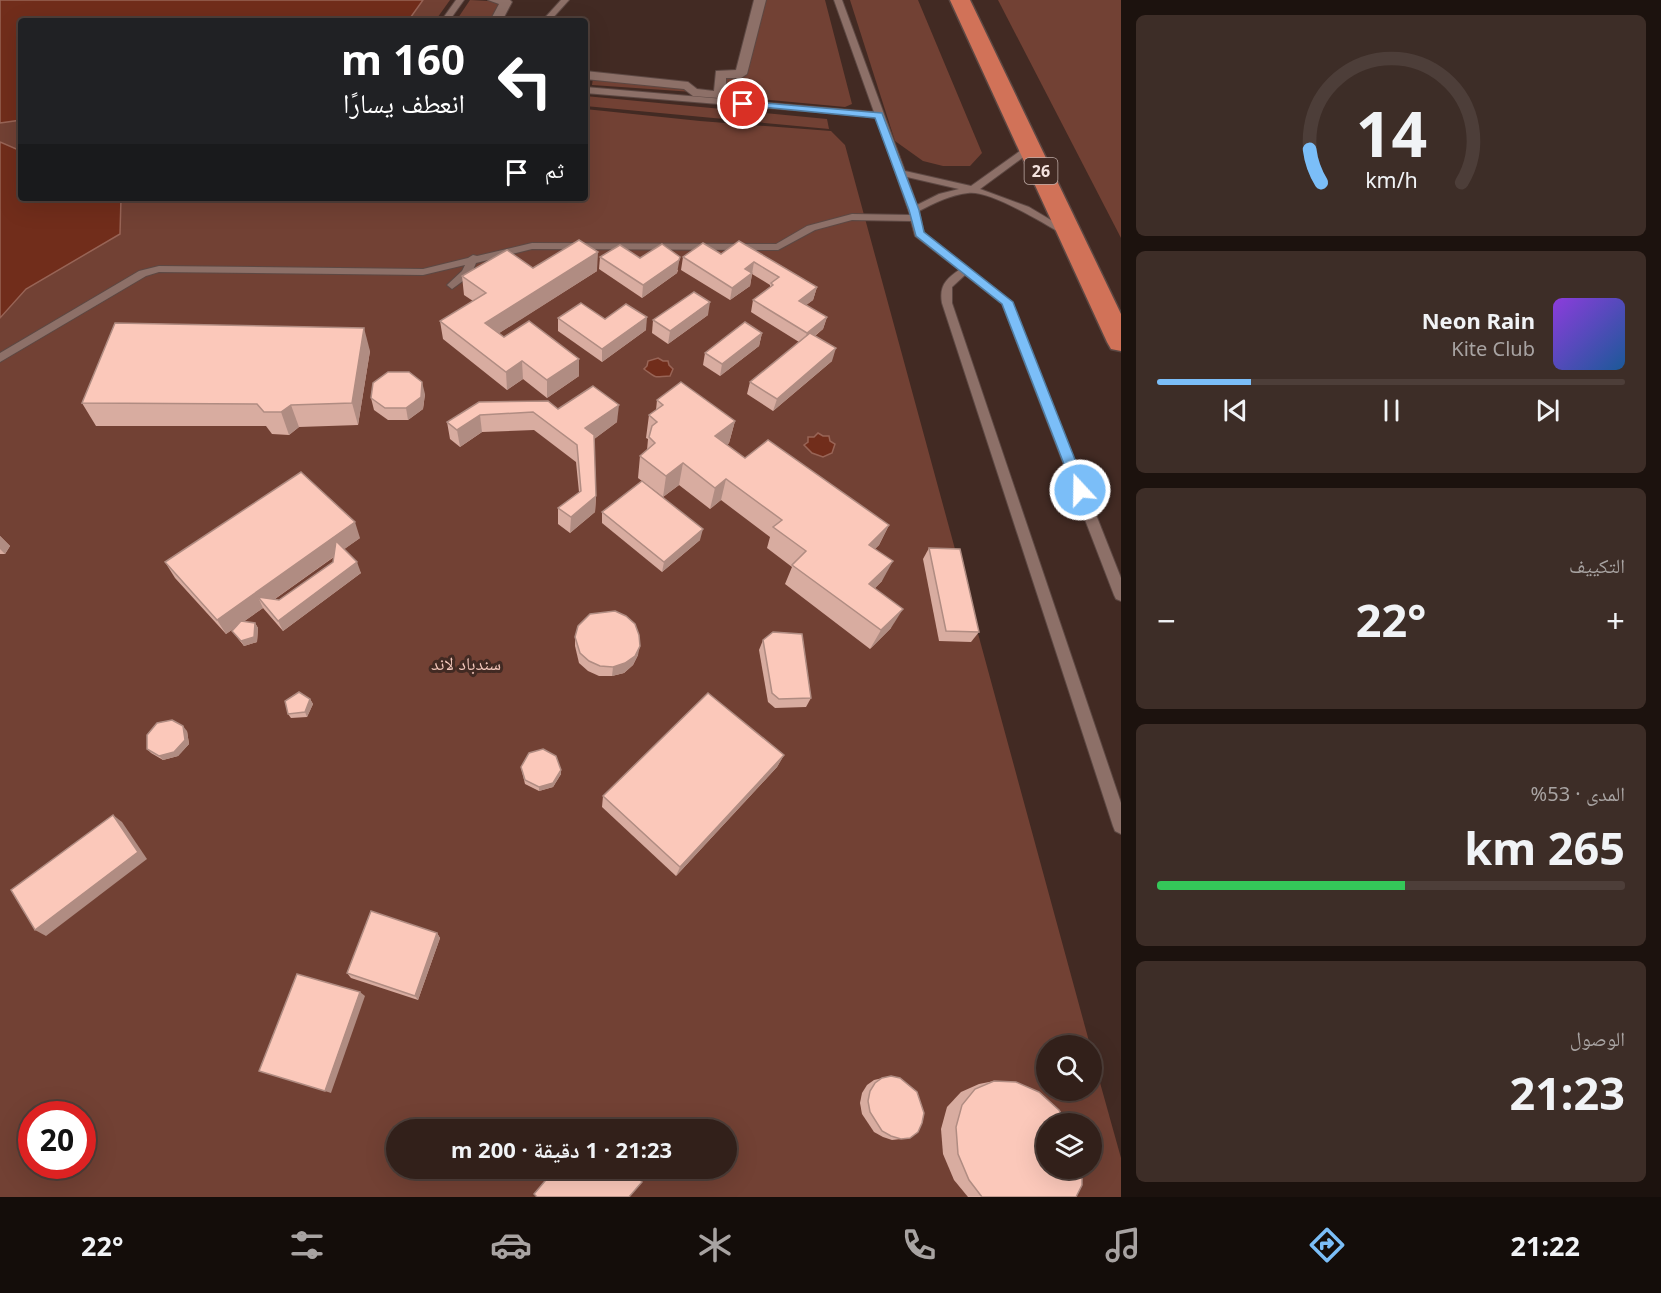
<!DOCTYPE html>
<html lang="ar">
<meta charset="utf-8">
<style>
:root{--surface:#32201a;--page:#3d2d27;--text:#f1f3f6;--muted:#a8a3a2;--line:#4d3e39;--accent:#7bbef8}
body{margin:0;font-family:"Noto Sans","Noto Naskh Arabic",sans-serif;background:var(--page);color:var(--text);direction:rtl;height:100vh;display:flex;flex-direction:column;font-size:22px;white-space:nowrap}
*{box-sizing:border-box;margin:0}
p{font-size:20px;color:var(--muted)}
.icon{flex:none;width:33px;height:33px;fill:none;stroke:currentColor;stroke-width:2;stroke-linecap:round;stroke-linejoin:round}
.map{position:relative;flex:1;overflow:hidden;direction:ltr}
.sheet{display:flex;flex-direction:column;gap:15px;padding:15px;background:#1c120e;width:540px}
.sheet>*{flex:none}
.guide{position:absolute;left:18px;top:18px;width:570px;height:183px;border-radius:6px;box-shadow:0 6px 24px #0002,0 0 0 2px var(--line);direction:rtl;background:#202124;color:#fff;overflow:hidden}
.controls{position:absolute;left:1036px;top:1035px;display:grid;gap:12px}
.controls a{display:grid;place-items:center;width:66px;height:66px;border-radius:50%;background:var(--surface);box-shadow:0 6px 24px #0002,0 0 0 2px var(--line);font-size:30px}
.speed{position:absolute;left:18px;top:1101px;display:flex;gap:12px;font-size:30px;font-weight:700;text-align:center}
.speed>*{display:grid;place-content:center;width:78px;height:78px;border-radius:50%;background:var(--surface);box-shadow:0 6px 24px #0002,0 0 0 2px var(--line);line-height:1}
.speed .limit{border:9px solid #d22;background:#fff;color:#111}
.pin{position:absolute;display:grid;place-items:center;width:51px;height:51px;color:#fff;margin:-26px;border:3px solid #fff;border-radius:50%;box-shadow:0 2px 6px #0007}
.me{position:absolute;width:66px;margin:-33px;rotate:339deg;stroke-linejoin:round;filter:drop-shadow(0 0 4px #0008)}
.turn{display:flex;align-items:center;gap:21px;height:126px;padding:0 24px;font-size:27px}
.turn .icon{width:78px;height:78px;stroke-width:2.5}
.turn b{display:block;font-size:42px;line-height:51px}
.then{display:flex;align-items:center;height:57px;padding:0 24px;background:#0003;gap:12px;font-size:22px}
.big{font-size:45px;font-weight:700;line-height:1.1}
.sheet .widget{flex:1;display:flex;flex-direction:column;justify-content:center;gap:9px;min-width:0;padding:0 21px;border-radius:9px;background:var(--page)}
.sheet .dial{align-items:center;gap:0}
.dial svg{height:156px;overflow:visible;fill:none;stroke:var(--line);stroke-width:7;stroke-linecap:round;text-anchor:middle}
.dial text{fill:var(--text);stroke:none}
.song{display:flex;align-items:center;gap:18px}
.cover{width:72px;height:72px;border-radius:9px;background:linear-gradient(135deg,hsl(270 70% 55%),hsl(210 70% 35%))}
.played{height:6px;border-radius:3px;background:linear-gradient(90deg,var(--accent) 20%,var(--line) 20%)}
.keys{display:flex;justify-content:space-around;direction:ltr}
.heat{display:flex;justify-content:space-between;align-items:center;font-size:33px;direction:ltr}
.charge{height:9px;border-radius:4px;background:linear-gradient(90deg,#34c759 53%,var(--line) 0)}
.trip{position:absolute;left:386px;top:1119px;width:351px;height:60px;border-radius:30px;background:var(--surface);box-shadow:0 6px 24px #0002,0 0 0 2px var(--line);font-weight:700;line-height:60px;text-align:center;direction:rtl}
.dock{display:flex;height:96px;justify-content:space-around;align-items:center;background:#140d0a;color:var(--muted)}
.dock .icon{width:42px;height:42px}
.dock .current{color:var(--accent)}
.dock b{font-size:27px;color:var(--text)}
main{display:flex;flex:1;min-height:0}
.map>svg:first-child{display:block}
</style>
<main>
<section class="sheet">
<div class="widget dial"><svg viewBox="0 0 100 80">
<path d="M14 69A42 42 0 1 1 86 69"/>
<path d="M14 69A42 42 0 0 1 8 52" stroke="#7bbef8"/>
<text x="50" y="56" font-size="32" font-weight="700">14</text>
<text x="50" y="72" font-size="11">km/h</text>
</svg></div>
<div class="widget">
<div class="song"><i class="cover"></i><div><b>Neon Rain</b><p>Kite Club</p></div></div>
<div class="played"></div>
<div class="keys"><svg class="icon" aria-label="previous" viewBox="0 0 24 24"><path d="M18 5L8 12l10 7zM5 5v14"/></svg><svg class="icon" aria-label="pause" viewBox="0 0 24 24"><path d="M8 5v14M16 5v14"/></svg><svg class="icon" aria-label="next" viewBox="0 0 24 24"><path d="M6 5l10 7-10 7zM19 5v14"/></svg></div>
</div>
<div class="widget"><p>التكييف</p>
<div class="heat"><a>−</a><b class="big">22°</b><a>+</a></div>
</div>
<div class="widget"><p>المدى · 53%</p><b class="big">265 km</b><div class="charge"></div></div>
<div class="widget"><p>الوصول</p><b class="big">21:23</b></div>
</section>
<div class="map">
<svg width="1121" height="1197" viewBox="0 0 1121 1197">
<rect width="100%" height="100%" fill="#422a23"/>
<g fill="#724134" fill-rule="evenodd">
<path d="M423,0H450L435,21H408Z"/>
<path d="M470,0L506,2L496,21H456Z"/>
<path d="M760,0H825L852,104L845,107L727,96L720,74L741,73Z"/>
<path d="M850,0H918L982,153L970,166H943L923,161L895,141Z"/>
<path d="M998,0H1121V238Z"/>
<path d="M593,78L688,86L693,92L592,85Z"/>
<path d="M585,96L827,119L829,129L585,106Z"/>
<path d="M585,109L700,121L831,131L845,145L1090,1045L1047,1046V1090H1092V1054L1121,1158V1197H0V318L26,289L120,234L121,198H585ZM32,1114H82V1166H32ZM1047,1124H1092V1168H1047ZM396,1130H726V1168H396Z"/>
<path d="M13,119L21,120V151L0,142V123Z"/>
</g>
<g fill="#712d1b" stroke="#986456" stroke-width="1.5">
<path d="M0,0H423L408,21H21V120L0,123Z"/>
<path d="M0,142L21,151V198H121L120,234L26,289L0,318Z"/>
<path d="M658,358L663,361H668L669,365L673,369L670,376C652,377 658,379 644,369L647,366L648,361Z"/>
<path d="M818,433L823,436H829L830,441L835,444L832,453L823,457L812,453L804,445L808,442V437H814Z"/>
</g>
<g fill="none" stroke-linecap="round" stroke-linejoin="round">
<g stroke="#5d4843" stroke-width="2">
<g id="service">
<path d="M456,0H464L449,21H441Z"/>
<path d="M561,0H569L550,21H542Z"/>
<path d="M834,0H842L905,171L971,186L1027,146H1033V150L980,189L1029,207L1071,232L1070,234H1062C1044,223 989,190 968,193C950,195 935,203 919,211L924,233L1012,302L1121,578V601L1116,599L1114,595L1002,304L965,275L952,287V303L1121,803V834L1115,831L1113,826L942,303C939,286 946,279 959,270L915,236L911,221L852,220L815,230L778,250L532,249L476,263L471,275L452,289L447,285L462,271L465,265L423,275L159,272L146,276L0,362V353L139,271L159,266L423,269L468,258L473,255L477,256L532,243L776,244L807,226L852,214L910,215L876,117L585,93V87L874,112ZM907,177L959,189L939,194L917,205Z"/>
</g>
</g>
<g stroke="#5d4843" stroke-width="2">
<g id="pedestrian">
<path d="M488,0H510L512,2L502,21H490L499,4Z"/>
<path d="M754,0H766L747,74L741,78H726V89L733,96L732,99L693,96L684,89L585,79V71L688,82L697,89L714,91L716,71L736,70Z"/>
</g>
</g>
<g stroke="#5d4843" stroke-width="3">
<path id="motorway" d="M950,0H970L1121,314V351L1111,349L1107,342Z"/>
</g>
<use href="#service" fill="#8d7068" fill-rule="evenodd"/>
<use href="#pedestrian" fill="#8d7068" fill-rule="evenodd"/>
<use href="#motorway" fill="#d17258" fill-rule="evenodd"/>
</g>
<g fill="#d8aca0" fill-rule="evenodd">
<path d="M739,241L817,287L813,300L806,305L827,317L823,329L815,336L832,361L773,411L747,394L750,382L799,342L751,312L753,300L770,287V285L752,274L750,286L730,300L681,270L683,257L721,254Z"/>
<path d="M600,257L640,258L678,270L677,273L642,298L599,269Z"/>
<path d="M533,268L597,271L499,333L504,337L579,376L547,398L523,379L507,390L443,339L440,321L473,301L464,295L462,276Z"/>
<path d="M708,315L668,344L652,333L653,320Z"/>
<path d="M558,318L605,319L646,330L602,362L558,331Z"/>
<path d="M762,333L759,346L720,376L703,365L705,353Z"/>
<path d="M370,351L358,425L299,427L289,435L272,434L266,426H96L82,403Z"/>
<path d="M425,394L423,409L408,420H388L374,410L371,398Z"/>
<path d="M657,400L735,421L729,443L727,445L745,458L889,525L879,545L875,549L882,581L875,588L891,628L870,649L785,584L792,567L767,548L770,537L721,500L710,509L679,485L663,497L638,478L640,456L647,450L648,439L646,438L649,415L656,410Z"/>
<path d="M479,402L558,409L617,422L594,439L596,496L595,512L570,533L558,524V508L579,492L576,462L534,430L482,432L460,447L450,439L447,422Z"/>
<path d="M602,512L700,540L662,572L602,523Z"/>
<path d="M0,536L10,546L5,554H0Z"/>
<path d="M360,538L344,549L361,573L283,631L263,608L243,622L255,623L258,628L257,642L244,646L232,631L236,627L226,634L175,578L165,562ZM334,557L333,562L279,600L275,599Z"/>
<path d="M929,548L979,632L971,642L939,641L923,559Z"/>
<path d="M575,637L638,655L633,665L624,673L612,676H599L588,671L579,663L575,646Z"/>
<path d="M763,640L811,698L806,707L775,708L768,702L759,650Z"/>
<path d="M310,699L313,704L307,717L291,718L288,714Z"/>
<path d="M187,731L189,744L178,756L163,760L151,753L147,749Z"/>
<path d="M784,755L777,767L676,876L602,807L603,796Z"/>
<path d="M521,767L561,774L553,787L539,791L525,784Z"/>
<path d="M437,933L440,938L418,1000L351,978L347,973Z"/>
<path d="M891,1076L901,1139L892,1140L883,1137L874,1132L862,1114L860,1103L862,1093L867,1085L874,1080Z"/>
<path d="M994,1081L1076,1197H968L954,1180L943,1154L941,1129L947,1107L961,1092L979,1084Z"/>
</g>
<g fill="#b08c82">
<path d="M598,252L597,271L487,341L485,323Z"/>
<path d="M680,257L677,273L642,298L643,285Z"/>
<path d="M754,262L750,286L730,300L732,288L745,269Z"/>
<path d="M817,287L813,300L796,313L799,301Z"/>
<path d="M710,302L708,315L668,344L670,331Z"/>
<path d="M647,317L646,330L602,362V349Z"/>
<path d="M827,317L823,329L803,345L807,333Z"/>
<path d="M364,328L370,351L358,425L352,403Z"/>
<path d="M762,333L759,346L720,376L722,364Z"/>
<path d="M836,348L832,361L773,411L777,399Z"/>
<path d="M579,359V376L547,398V380Z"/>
<path d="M522,361L523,379L507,390L506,372Z"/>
<path d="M422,382L425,394L423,409L408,420L406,408Z"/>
<path d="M291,405L299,427L289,435L281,412Z"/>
<path d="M619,405L617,422L585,446V428Z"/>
<path d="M480,415L482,432L460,447L457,430Z"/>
<path d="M735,421L729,443L711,458L715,436Z"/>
<path d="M683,463L679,485L663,497L666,476Z"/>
<path d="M726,479L721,500L710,509L715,488Z"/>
<path d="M596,496L595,512L570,533L571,517Z"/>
<path d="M355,522L360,538L265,606L258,597L263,608L226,634L217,620Z"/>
<path d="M889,525L879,545L858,565L869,545Z"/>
<path d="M703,529L700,540L662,572L664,562Z"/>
<path d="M0,536L10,546L5,554L0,549Z"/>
<path d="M893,561L882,581L859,604L869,584Z"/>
<path d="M357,562L361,573L283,631L278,621Z"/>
<path d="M903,609L891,628L870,649L881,630Z"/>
<path d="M255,623L258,628L257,642L244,646L241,641Z"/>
<path d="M640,646L638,655L633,665L624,673L612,676L613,667Z"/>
<path d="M310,699L313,704L307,717L305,712Z"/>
<path d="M183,726L187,731L189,744L178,756L163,760L159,756Z"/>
<path d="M784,755L777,767L676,876L680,867Z"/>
<path d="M561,770V774L553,787L539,791V787Z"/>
<path d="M113,815L122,822L147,859L46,936L35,930Z"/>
<path d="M437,933L440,938L418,1000L415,996Z"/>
<path d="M360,992L365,996L331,1093L325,1091Z"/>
</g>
<g fill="#fbc8ba" stroke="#b08c82" stroke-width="1.5">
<path d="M579,240L598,252L485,323L504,337L529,321L579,359L547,380L522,361L506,372L440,321L486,293L462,276L507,250L533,268Z"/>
<path d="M739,241L817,287L799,301L827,317L807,333L753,300L773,285L771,283L779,277L754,262L745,269L752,273L732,288L683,257L703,243L721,254Z"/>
<path d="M662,244L680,257L679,260L643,285L600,257L620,245L640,258Z"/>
<path d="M694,292L710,302L670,331L653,320Z"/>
<path d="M581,303L605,319L626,304L647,317L602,349L558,318Z"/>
<path d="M745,322L762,333L722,364L705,353Z"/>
<path d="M115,323L364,328L352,403L291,405L281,412H264L257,404L82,403Z"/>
<path d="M810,333L836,348L777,399L750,382Z"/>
<path d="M388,372H409L422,382L421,397L406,408H385L371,398L373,383Z"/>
<path d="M681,382L735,421L715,436L745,458L768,440L889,525L869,545L893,561L869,584L903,609L881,630L792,565L806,551L773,527L782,520L726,479L715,488L683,463L666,476L640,456L655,443L649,437L652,426L657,422L649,415L663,405L657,400Z"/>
<path d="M593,386L619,405L585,428L594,435L596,496L571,517L558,508L581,491L577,445L533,412L480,415L457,430L447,422L479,402L548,401L558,409Z"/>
<path d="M301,472L355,522L217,620L165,562Z"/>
<path d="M642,481L703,529L664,562L602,512Z"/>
<path d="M336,541L357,562L278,621L258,597L279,600L333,562Z"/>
<path d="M929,548L960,549L979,632L946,631Z"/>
<path d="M615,611L626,616L635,624L639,635L640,646L635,656L625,663L613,667L600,666L589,661L580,653L575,637L578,626L590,614Z"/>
<path d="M241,621L255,623L254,637L241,641L232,631Z"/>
<path d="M773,632L802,634L811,698L779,699L772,693L763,640Z"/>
<path d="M299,692L310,699L305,712L288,714L285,701Z"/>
<path d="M708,693L784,755L680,867L603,796Z"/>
<path d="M172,720L183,726L185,740L174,752L159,756L147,749V735L157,723Z"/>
<path d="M543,749L556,756L561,770L553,783L539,787L525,780L521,767L529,753Z"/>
<path d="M113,815L138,852L35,930L11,890Z"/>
<path d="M371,911L437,933L415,996L347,973Z"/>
<path d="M297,974L360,992L325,1091L259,1071Z"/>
<path d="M891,1076L900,1078L917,1092L924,1113L922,1123L918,1132L910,1138L901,1139L891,1136L882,1131L870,1112L868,1101L870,1091L875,1083L882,1078Z"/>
<path d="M994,1081L1016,1082L1039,1092L1059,1110L1068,1124H1047V1168H1082V1185L1076,1197H982L969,1180L958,1154L956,1127L962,1105L975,1089Z"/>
<path d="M593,1126L596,1130H590Z"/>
<path d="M556,1168H630L642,1182L629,1197H537L534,1194Z"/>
</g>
<path fill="#7bbef8" stroke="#507ca1" stroke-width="1.5" d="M743,101L882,113L919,210L924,232L1013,302L1087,490L1085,494H1076L1074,490L1002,304L916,236L909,210L875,118L740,105V102Z"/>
<g text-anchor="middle" stroke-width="6" stroke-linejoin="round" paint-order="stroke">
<rect fill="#422a23" stroke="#bfaca7" stroke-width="1.5" x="1024.5" y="158" width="33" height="26" rx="4.5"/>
<g font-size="16" font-weight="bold" fill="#f4e3df">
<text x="1041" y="177">26</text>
</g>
<g font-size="18" fill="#f4c8bc" stroke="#422a23">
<text x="466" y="670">سندباد لاند</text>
</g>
</g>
</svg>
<div class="controls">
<a><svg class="icon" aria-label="search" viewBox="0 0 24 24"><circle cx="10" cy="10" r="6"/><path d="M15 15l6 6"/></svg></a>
<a><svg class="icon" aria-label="layers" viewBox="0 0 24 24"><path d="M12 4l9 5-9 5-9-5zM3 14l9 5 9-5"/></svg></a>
</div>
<div class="speed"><div class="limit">20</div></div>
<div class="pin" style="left:743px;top:104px;background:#d93025"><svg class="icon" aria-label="arrive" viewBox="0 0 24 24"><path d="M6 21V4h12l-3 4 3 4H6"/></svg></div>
<svg class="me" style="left:1080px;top:490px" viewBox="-20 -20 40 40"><circle r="17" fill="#7bbef8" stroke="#fff" stroke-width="3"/><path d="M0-11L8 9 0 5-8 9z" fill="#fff"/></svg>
<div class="trip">21:23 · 1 دقيقة · 200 m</div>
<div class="guide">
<div class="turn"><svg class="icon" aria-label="left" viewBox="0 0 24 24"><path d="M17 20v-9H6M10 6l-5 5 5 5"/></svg><div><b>160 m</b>انعطف يسارًا</div></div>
<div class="then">ثم<svg class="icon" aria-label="arrive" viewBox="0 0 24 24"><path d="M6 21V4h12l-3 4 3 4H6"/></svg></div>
</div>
</div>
</main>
<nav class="dock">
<b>21:22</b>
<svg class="icon current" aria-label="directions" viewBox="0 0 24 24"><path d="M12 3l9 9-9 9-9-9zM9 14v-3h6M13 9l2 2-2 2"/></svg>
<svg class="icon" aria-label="music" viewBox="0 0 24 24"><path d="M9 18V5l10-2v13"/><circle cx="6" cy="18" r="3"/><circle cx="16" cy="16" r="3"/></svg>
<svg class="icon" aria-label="phone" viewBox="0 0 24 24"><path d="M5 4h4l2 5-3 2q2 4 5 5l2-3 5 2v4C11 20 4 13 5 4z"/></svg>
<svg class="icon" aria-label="climate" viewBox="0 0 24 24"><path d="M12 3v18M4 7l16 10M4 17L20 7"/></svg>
<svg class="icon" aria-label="car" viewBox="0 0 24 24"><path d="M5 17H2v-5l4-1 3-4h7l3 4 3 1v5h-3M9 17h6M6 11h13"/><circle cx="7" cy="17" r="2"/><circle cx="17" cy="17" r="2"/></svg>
<svg class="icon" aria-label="filters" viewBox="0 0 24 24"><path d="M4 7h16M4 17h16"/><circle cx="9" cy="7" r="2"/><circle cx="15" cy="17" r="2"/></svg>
<b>22°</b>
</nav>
